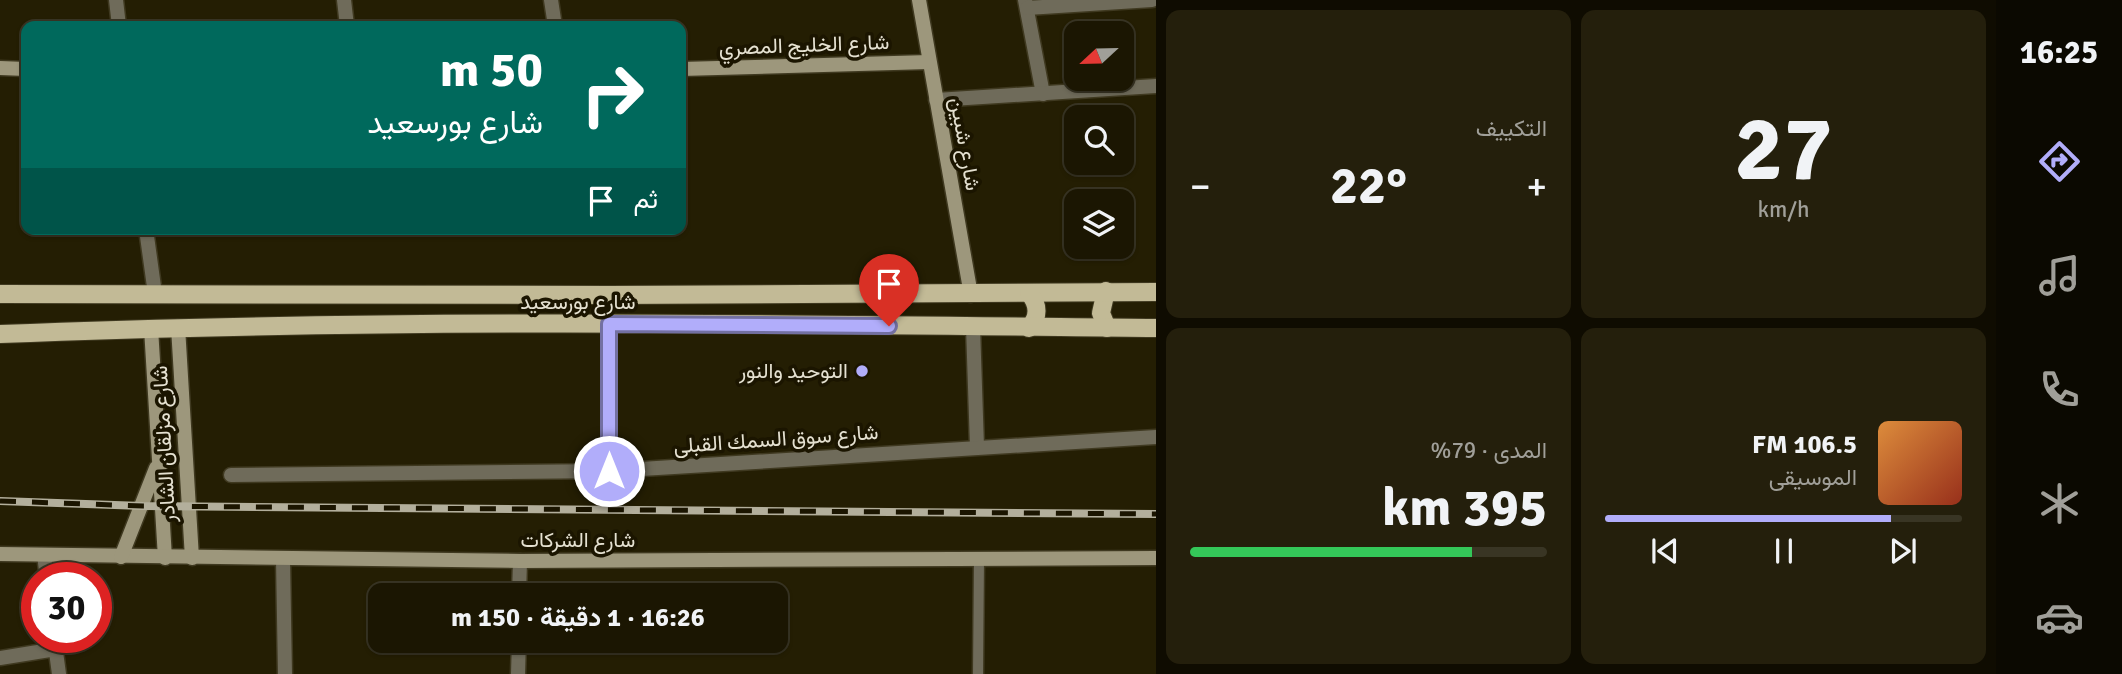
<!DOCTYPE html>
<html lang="ar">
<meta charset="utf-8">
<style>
:root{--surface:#1b1602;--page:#241f0c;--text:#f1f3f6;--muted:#a09f99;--line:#393524;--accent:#b1adfa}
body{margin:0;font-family:Signika,Vazirmatn,sans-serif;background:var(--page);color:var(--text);direction:rtl;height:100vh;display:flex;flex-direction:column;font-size:26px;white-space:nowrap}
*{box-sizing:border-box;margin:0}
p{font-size:23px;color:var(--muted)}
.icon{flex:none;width:38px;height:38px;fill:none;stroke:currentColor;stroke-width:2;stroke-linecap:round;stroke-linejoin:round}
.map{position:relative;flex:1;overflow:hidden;direction:ltr}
.drawer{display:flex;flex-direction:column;gap:10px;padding:10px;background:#0f0c01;width:840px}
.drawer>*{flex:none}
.guide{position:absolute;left:21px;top:21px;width:665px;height:214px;border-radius:14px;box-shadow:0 2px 5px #0004,0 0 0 2px var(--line);direction:rtl;background:#00695c;color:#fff;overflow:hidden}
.needle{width:46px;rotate:248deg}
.tools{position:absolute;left:1064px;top:21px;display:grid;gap:14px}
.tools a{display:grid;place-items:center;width:70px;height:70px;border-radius:14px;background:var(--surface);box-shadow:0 2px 5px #0004,0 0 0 2px var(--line);font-size:35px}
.speed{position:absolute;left:21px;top:562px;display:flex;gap:14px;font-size:35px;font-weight:700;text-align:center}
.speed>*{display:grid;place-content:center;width:91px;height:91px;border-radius:50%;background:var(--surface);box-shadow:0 2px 5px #0004,0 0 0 2px var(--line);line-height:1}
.speed .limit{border:10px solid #d22;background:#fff;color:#111}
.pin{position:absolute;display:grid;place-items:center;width:60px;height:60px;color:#fff;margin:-72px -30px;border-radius:50% 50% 50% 0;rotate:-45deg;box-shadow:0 0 7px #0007}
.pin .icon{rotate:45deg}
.me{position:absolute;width:77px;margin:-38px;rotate:0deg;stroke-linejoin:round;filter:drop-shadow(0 0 5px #0008)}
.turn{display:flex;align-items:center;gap:24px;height:147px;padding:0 28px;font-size:32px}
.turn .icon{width:91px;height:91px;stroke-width:2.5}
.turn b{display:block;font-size:49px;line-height:60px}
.then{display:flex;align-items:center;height:66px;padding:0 28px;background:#0003;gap:14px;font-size:26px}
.big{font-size:52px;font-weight:700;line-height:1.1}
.drawer .card{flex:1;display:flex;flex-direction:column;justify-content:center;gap:10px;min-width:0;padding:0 24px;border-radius:14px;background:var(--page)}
.drawer .dial{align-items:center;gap:0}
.dial b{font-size:91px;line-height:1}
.song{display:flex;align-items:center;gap:21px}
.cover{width:84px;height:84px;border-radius:10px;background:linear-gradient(135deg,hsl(30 70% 55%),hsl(10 70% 35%))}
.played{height:7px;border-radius:4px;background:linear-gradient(90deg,var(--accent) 80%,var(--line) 80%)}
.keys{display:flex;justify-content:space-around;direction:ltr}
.heat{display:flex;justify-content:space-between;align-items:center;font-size:38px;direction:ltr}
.charge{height:10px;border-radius:5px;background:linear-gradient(90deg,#34c759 79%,var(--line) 0)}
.drawer .tiles{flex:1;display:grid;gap:10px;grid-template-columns:repeat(2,1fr)}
.trip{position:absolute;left:368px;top:583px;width:420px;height:70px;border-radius:14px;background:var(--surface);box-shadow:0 2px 5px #0004,0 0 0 2px var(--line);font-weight:700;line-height:70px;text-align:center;direction:rtl}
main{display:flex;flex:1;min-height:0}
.dock{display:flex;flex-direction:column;width:126px;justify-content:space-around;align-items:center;background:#0b0901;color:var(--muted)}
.dock .icon{width:49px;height:49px}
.dock .selected{color:var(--accent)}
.dock b{font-size:32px;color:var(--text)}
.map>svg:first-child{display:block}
</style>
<main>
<nav class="dock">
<b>16:25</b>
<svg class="icon selected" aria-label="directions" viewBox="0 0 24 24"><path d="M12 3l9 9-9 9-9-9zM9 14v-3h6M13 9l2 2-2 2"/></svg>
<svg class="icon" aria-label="music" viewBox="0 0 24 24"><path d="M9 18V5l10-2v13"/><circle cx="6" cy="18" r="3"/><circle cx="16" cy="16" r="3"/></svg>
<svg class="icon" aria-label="phone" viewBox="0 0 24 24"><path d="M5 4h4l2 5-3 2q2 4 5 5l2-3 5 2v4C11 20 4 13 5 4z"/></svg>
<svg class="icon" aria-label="climate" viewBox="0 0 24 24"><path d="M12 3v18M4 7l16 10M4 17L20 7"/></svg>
<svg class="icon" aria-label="car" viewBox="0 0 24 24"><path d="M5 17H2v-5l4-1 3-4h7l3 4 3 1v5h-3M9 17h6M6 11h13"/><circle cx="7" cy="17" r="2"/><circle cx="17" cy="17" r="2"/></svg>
</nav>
<section class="drawer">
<div class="tiles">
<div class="card dial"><b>27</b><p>km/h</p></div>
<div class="card"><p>التكييف</p>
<div class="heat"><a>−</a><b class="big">22°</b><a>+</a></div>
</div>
<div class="card">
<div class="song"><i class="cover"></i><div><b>106.5 FM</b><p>الموسيقى</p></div></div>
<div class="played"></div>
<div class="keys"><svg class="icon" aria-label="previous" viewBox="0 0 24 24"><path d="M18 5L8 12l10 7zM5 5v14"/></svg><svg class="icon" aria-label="pause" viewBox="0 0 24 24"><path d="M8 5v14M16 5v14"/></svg><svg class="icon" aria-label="next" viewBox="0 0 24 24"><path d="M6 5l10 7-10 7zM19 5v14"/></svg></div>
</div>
<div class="card"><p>المدى · 79%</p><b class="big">395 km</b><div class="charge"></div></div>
</div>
</section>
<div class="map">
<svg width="1156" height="674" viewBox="0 0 1156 674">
<rect width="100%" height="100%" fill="#241e03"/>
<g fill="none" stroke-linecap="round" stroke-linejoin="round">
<g stroke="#3f3920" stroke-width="13">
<path id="lane" d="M978,674L979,559"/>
</g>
<g stroke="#3f3920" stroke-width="17">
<g id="street">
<path d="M116,0L119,26"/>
<path d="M344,0L347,26"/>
<path d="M551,0L555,26"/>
<path d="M1025,0L1043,94"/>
<path d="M1027,8L1152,0"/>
<path d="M936,100L1156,86"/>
<path d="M146,229L155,294"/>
<path d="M973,327L977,447"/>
<path d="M609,471V324"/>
<path d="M231,475L609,471L1156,437"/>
<path d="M44,555L47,578"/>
<path d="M283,560L285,674"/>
<path d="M519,595L520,561"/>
<path d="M54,637L59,674"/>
<path d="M0,658L56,649"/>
<path d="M518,674L519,640"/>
</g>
</g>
<g stroke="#3f3920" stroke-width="17">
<g id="secondary">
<path d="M919,0L971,295"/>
<path d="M0,68L26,69"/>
<path d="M681,69L929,62"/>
<path d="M178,327L192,558"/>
<path d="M151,328L165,558"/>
<path d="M0,554L520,561L1156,558"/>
<path d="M121,557L156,468"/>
</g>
</g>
<g stroke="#3f3920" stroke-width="20">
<g id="primary">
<path d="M1106,291L1101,313L1107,328"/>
<path d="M0,294L610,295L1156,292"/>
<path d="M1029,328C1039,317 1039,305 1029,293"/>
<path d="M0,334C385,318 771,324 1156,328"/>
</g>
</g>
<use href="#lane" stroke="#6f6b5a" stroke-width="10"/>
<use href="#street" stroke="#6f6b5a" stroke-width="14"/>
<use href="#secondary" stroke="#9d977c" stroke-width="14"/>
<use href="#primary" stroke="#c2ba96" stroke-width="18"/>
<g stroke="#b3af9c" stroke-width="8">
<path id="rail" d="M0,501L143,506L1156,514"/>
</g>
<use href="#rail" stroke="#1b1500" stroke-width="5" stroke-dasharray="16" stroke-linecap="butt"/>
</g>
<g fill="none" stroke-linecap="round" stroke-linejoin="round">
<g stroke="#7370a2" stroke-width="18">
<path id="route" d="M609,471V324L889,326"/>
</g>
<use href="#route" stroke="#b1adfa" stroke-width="12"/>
</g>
<circle fill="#b1adfa" stroke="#1b1500" stroke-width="2.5" cx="862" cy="371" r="7"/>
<g text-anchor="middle" stroke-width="7" stroke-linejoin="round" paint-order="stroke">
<g font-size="21" fill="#e5e1d1" stroke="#1b1500">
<text transform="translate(804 45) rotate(-2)" y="7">شارع الخليج المصري</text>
<text transform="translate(965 144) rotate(80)" y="7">شارع شبين</text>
<text x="578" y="309">شارع بورسعيد</text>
<text transform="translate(776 439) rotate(-4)" y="7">شارع سوق السمك القبلى</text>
<text transform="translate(164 444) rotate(-93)" y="7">شارع مزلقان الشادر</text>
<text x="578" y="547">شارع الشركات</text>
</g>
<g font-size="21" fill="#e5e1d1" stroke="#1b1500" text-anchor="end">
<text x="848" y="378">التوحيد والنور</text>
</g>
</g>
</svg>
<div class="tools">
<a><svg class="needle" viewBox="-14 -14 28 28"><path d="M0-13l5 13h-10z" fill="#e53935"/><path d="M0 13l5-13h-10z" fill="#a09f99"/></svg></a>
<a><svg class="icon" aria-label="search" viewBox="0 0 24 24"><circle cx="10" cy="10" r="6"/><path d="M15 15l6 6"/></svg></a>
<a><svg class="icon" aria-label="layers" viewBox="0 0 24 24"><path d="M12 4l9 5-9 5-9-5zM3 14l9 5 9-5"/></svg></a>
</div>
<div class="speed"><div class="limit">30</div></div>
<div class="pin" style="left:889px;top:326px;background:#d93025"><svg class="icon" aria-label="arrive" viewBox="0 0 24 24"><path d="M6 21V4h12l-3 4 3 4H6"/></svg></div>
<svg class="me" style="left:609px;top:471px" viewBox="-20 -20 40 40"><circle r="17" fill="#b1adfa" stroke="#fff" stroke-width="3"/><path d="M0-11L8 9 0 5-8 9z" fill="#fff"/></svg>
<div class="trip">16:26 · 1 دقيقة · 150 m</div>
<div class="guide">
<div class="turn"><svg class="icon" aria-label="right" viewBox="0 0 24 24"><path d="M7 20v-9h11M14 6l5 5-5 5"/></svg><div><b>50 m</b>شارع بورسعيد</div></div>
<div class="then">ثم<svg class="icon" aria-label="arrive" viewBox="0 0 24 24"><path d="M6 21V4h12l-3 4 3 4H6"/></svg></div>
</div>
</div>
</main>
